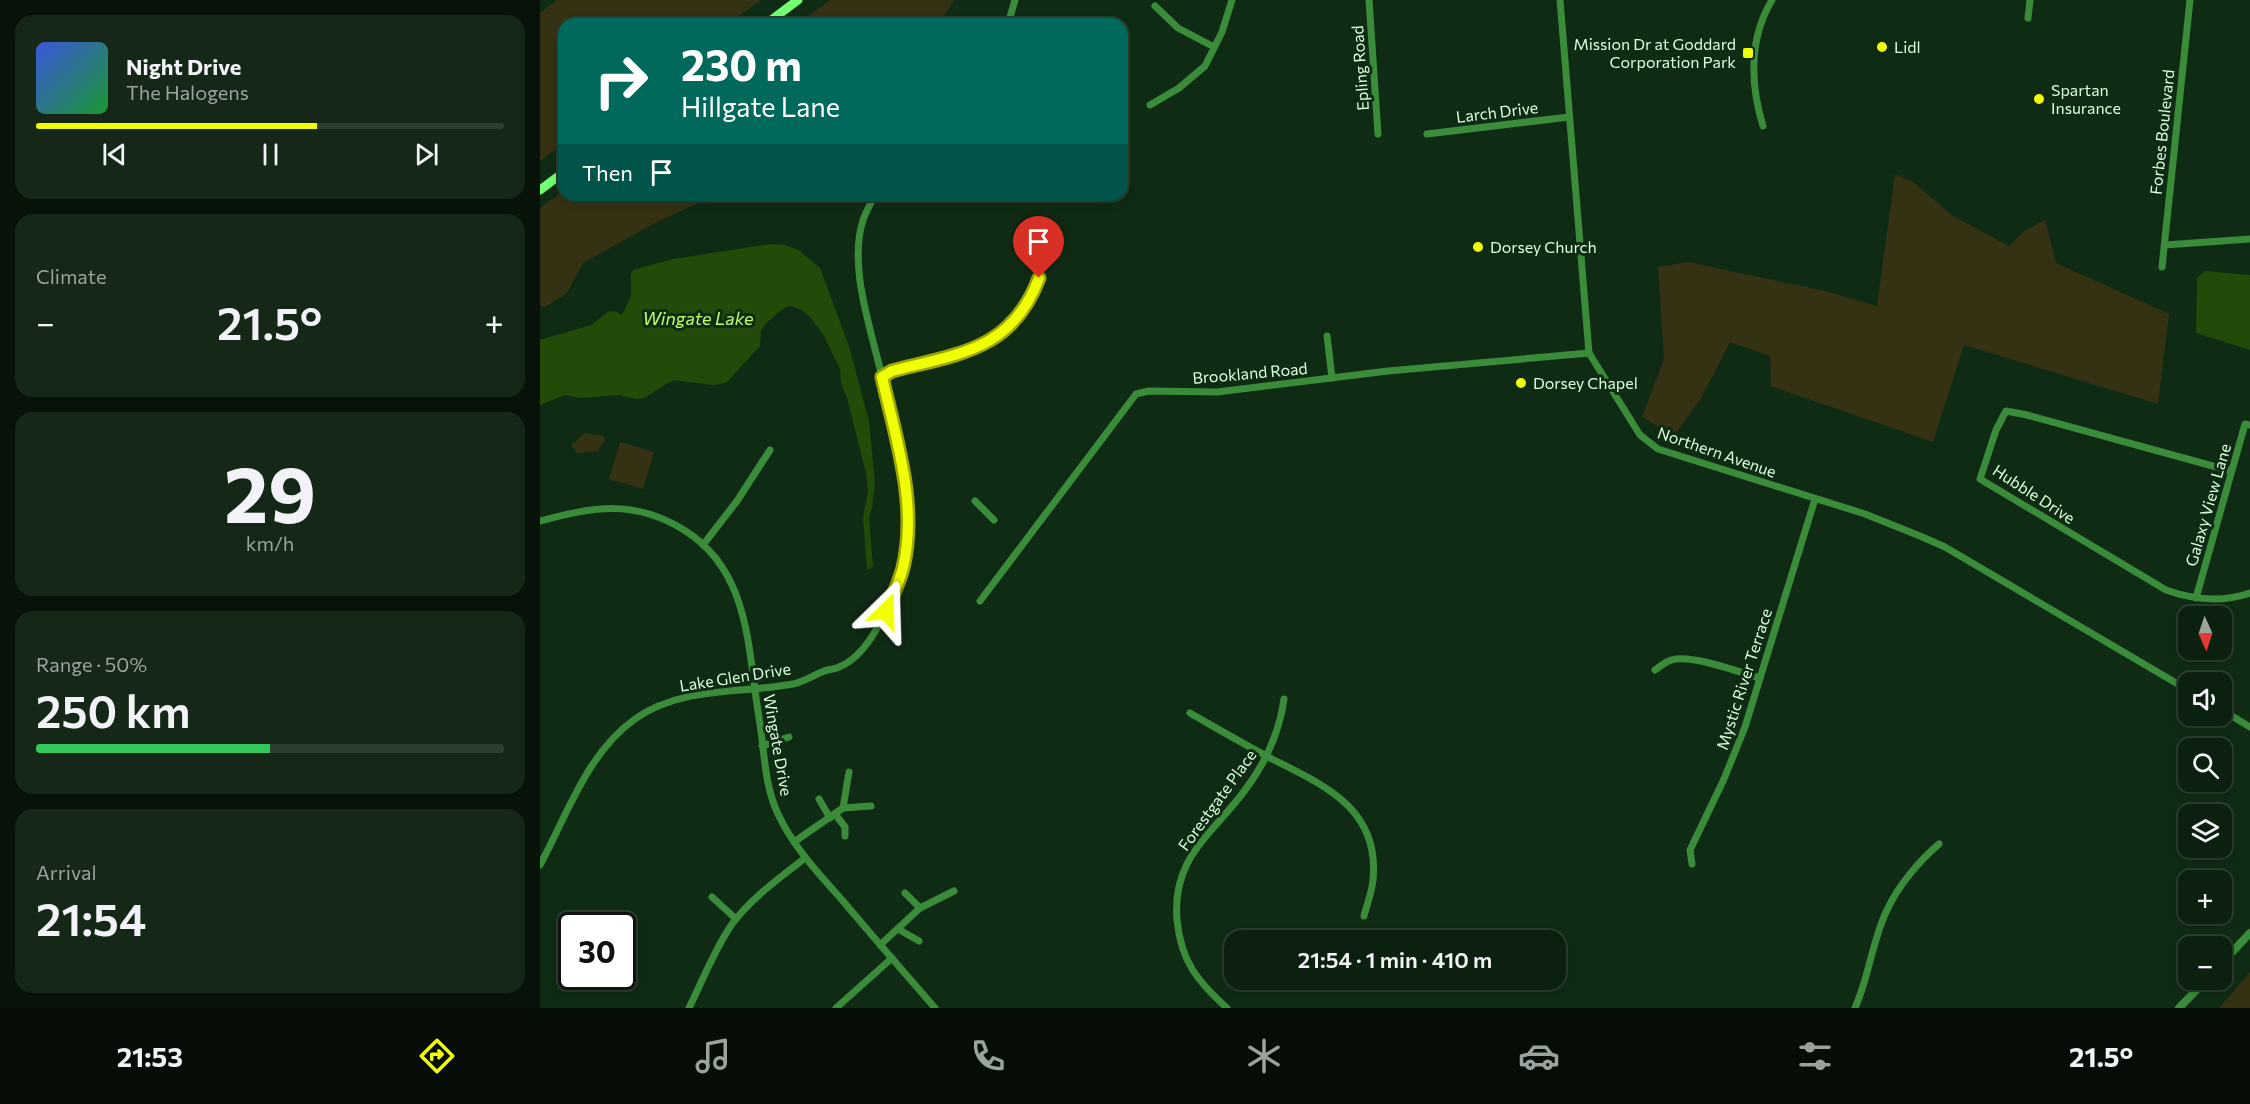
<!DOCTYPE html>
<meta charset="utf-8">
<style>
:root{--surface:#0c200f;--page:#152818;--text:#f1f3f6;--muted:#9aa39e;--line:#2c3e2f;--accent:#f0ff06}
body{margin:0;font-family:Commissioner,sans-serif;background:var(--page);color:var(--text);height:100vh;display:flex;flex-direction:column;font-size:22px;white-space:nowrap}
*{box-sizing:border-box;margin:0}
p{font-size:20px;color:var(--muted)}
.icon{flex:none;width:33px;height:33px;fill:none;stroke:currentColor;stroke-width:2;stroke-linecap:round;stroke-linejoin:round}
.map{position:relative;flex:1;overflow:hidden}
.side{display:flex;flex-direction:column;gap:15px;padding:15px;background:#071208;width:540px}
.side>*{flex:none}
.guide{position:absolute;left:18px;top:18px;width:570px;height:183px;border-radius:18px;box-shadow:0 3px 9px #0003,0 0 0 2px var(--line);background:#00695c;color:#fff;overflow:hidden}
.needle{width:39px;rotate:177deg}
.controls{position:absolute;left:1638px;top:606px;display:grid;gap:12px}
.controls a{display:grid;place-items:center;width:54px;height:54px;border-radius:12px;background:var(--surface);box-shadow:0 3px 9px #0003,0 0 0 2px var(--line);font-size:30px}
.speed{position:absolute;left:18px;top:912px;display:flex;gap:12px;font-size:30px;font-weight:700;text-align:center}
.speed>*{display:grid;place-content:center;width:78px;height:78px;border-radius:50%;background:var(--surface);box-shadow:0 3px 9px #0003,0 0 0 2px var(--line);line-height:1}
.speed .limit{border:3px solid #111;border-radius:9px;background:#fff;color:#111}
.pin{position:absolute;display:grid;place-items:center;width:51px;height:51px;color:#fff;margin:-62px -26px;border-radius:50% 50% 50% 0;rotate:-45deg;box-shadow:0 0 6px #0007}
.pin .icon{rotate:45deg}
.me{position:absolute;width:66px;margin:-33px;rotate:22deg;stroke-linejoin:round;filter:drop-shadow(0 0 4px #0008)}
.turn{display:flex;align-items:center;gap:21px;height:126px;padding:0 24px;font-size:27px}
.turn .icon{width:78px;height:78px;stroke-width:2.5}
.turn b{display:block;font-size:42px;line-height:51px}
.then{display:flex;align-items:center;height:57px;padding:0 24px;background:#0003;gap:12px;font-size:22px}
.big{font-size:45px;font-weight:600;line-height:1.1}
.side .card{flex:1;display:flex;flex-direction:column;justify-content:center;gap:9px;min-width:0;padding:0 21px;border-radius:18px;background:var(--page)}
.side .dial{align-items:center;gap:0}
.dial b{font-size:78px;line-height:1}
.song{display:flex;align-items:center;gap:18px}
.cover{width:72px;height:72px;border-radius:9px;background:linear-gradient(135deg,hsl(230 70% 55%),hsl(130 70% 35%))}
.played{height:6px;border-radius:3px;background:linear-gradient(90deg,var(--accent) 60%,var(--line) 60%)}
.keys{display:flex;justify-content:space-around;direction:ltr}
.heat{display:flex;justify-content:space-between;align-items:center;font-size:33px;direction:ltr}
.charge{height:9px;border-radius:4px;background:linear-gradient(90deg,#34c759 50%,var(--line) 0)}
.trip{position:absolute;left:684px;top:930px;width:342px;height:60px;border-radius:18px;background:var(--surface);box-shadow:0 3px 9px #0003,0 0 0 2px var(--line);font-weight:600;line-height:60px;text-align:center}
.tab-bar{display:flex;height:96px;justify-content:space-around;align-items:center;background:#050d06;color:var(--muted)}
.tab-bar .icon{width:42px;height:42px}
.tab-bar .current{color:var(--accent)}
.tab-bar b{font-size:27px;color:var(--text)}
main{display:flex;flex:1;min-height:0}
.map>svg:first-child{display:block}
</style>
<main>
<section class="side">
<div class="card">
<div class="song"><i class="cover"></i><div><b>Night Drive</b><p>The Halogens</p></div></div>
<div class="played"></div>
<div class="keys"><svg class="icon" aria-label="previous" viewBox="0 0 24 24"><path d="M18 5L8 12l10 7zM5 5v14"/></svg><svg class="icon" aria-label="pause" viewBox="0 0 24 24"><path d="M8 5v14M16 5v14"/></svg><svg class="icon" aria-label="next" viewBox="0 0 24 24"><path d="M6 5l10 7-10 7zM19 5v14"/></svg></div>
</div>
<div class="card"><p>Climate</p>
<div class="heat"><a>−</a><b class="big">21.5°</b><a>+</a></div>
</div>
<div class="card dial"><b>29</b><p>km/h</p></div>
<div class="card"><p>Range · 50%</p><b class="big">250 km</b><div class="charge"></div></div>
<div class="card"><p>Arrival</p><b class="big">21:54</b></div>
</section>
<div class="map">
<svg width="1710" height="1008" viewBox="0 0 1710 1008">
<rect width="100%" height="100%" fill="#102b14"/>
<g fill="#353213">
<path d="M17,0H221L187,24H24V143L0,161V13Z"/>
<path d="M290,0H414L399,24H257Z"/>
<path d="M1355,174L1372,181L1413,216L1469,246L1483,232L1505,220L1516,263L1629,314L1618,404L1424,345L1393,442L1231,386L1230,356L1190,342L1161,398L1134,436L1102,417L1124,359L1118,267L1148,262L1285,291L1337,306Z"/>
<path d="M24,191V195H200L160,202L113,224L43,263L27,293L5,307L0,305V208Z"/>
<path d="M45,433L63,436L65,440L58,451L37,453L31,445Z"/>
<path d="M80,442L114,452L103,489L69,479Z"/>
<path d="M1710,972V1008H1679Z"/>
</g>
<g fill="#234a09">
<path d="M230,244L245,245L259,250L280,268L309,346L329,421L335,483L332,508L329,517L333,566L331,569H327L323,518L328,491L326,473L307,398L301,383L300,369L283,334L270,317L262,310L252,306L246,307L239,312L226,323L221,331L220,346L186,383L173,385L133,380L104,398L96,399L79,395L39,398L25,395L0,405V340L51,325L68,312L75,311L82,315L91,296V274L93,270L133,259Z"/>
<path d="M1665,271L1710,275V350L1656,333L1657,278Z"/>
</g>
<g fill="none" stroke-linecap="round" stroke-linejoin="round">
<g stroke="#3a8b3a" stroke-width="7">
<path d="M829,0L838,134"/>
<path d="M1020,0L1049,353L1100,435L1118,449L1325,514L1380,536L1405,547L1648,690"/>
<path d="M615,6L638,28L674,47"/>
<path d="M1488,18L1490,0"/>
<path d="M468,24L475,0"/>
<path d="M610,105L639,88L665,66L682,32L692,0"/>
<path d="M1223,126C1210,84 1209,38 1232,0"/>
<path d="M887,134L1029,117"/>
<path d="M1625,245L1710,239"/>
<path d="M1622,267L1650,0"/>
<path d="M787,336L792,378"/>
<path d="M342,377L352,371C377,365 405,362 429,352C476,333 505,289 502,239"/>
<path d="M1691,471L1487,415L1466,411L1456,430L1440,479L1626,590C1654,600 1681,603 1710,593"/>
<path d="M435,501L454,520"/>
<path d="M0,521C53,507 94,499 144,530C202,566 207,629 215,690C217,706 220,723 222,739C225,765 227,791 238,814C254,848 279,874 303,901C333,937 364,972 395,1008"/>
<path d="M163,545L197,501L230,450"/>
<path d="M1656,598L1705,424L1710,425"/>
<path d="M440,601L596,394L609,391L677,392L848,371L1049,353"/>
<path d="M1115,670C1122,665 1127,660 1136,659C1157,656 1198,672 1220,678"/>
<path d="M1682,710L1710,727"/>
<path d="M650,713C678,729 705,745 734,760C786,786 840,810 833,880C832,892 827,904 824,916"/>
<path d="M222,746L249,737"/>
<path d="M279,799L290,818"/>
<path d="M303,808L309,772"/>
<path d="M295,814L305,827V836"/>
<path d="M254,842L303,808L331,806"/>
<path d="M1152,864L1150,850L1184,779L1205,727L1275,499"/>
<path d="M0,865C27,815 47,753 95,719C142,686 199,694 253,684C263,682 272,676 282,672C287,669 294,670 299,667C320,659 336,632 345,613C376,551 370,506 356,441C350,412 344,382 336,353C326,313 310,261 323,220C326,211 331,203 335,195"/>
<path d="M365,893L380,908"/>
<path d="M172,897L196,919"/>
<path d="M358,929L379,941"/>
<path d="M340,945L380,908L414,891"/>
<path d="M149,1008C163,980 174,950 192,924C211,898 240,878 265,858"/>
<path d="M296,1008L352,958"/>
<path d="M687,1008C657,981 641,961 637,920C632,859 669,837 702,794C724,766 739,735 744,699"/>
<path d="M1315,1008C1329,977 1332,941 1347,910C1358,886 1379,861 1399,844"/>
</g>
<g stroke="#3a8b3a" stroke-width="8">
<path d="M1682,963L1710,933"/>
<path d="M1639,1008L1666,980"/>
</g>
<g stroke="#73ff71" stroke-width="9">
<path d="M226,24L258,0"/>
<path d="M0,190L24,172"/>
</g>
</g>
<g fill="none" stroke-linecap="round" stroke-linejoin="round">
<g stroke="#9ca604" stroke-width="15">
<path id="route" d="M346,611C352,597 359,583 363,568C378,504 356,439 342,377L352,371C417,354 472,351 499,278"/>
</g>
<use href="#route" stroke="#f0ff06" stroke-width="10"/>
</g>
<g fill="#f0ff06" stroke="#102b14" stroke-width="2">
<circle cx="1342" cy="47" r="6"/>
<rect x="1202" y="47" width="12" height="12" rx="3"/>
<circle cx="1499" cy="99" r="6"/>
<circle cx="938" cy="247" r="6"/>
<circle cx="981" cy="383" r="6"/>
</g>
<g text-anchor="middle" stroke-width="6" stroke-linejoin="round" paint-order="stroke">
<g font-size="16" fill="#daffdc" stroke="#102b14" text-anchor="start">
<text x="1196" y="50" text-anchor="end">Mission Dr at Goddard<tspan x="1196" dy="18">Corporation Park</tspan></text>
<text x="1354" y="53">Lidl</text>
<text x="1511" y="96">Spartan<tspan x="1511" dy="18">Insurance</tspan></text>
<text x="950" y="253">Dorsey Church</text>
<text x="993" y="389">Dorsey Chapel</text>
</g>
<g font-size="16" fill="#daffdc" stroke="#102b14">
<text transform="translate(820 68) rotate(-94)" y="6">Epling Road</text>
<text transform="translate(957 112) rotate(-7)" y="6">Larch Drive</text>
<text transform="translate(1622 132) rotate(-84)" y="6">Forbes Boulevard</text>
<text transform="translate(710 373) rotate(-5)" y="6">Brookland Road</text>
<text transform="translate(1177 452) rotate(19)" y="6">Northern Avenue</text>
<text transform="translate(1494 494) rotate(33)" y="6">Hubble Drive</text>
<text transform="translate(1668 505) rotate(-74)" y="6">Galaxy View Lane</text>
<text transform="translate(195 677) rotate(-9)" y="6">Lake Glen Drive</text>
<text transform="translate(1204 679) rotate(-72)" y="6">Mystic River Terrace</text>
<text transform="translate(238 745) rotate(80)" y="6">Wingate Drive</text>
<text transform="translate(677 800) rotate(-54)" y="6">Forestgate Place</text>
</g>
<g font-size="18" font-style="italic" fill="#bfff68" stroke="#102b14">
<text x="158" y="325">Wingate Lake</text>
</g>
</g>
</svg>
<div class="controls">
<a><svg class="needle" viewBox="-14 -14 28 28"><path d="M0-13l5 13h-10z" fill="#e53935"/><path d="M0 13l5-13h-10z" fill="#9aa39e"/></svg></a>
<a><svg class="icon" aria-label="sound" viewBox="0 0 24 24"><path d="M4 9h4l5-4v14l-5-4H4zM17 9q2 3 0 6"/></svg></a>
<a><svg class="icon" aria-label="search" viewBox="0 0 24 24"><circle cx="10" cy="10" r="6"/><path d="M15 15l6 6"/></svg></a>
<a><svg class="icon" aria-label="layers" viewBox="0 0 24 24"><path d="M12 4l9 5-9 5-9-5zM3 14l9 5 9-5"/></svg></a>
<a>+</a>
<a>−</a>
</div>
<div class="speed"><div class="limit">30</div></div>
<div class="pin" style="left:499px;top:278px;background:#d93025"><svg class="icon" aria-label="arrive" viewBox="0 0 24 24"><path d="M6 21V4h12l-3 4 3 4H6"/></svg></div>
<svg class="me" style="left:346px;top:611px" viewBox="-20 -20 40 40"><path d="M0-17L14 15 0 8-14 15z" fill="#f0ff06" stroke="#fff" stroke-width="4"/></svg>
<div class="trip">21:54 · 1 min · 410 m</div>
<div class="guide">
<div class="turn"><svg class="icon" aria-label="right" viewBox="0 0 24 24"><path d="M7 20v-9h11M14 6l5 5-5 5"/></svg><div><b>230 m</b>Hillgate Lane</div></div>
<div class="then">Then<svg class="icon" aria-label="arrive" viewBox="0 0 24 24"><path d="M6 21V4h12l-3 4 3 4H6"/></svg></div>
</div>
</div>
</main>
<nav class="tab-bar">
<b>21:53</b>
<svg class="icon current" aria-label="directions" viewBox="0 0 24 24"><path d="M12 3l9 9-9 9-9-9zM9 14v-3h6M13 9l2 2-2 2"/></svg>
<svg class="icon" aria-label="music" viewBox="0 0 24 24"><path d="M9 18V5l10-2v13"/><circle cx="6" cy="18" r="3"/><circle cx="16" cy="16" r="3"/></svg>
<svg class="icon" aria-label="phone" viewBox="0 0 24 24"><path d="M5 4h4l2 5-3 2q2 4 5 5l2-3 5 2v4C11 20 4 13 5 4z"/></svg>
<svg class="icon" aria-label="climate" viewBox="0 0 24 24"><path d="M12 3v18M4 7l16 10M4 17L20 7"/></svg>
<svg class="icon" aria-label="car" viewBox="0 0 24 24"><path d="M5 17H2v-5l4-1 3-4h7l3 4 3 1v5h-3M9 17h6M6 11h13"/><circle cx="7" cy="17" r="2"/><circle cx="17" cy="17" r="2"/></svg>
<svg class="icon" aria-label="filters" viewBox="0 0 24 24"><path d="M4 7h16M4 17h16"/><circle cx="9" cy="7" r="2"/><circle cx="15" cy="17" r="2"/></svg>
<b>21.5°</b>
</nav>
